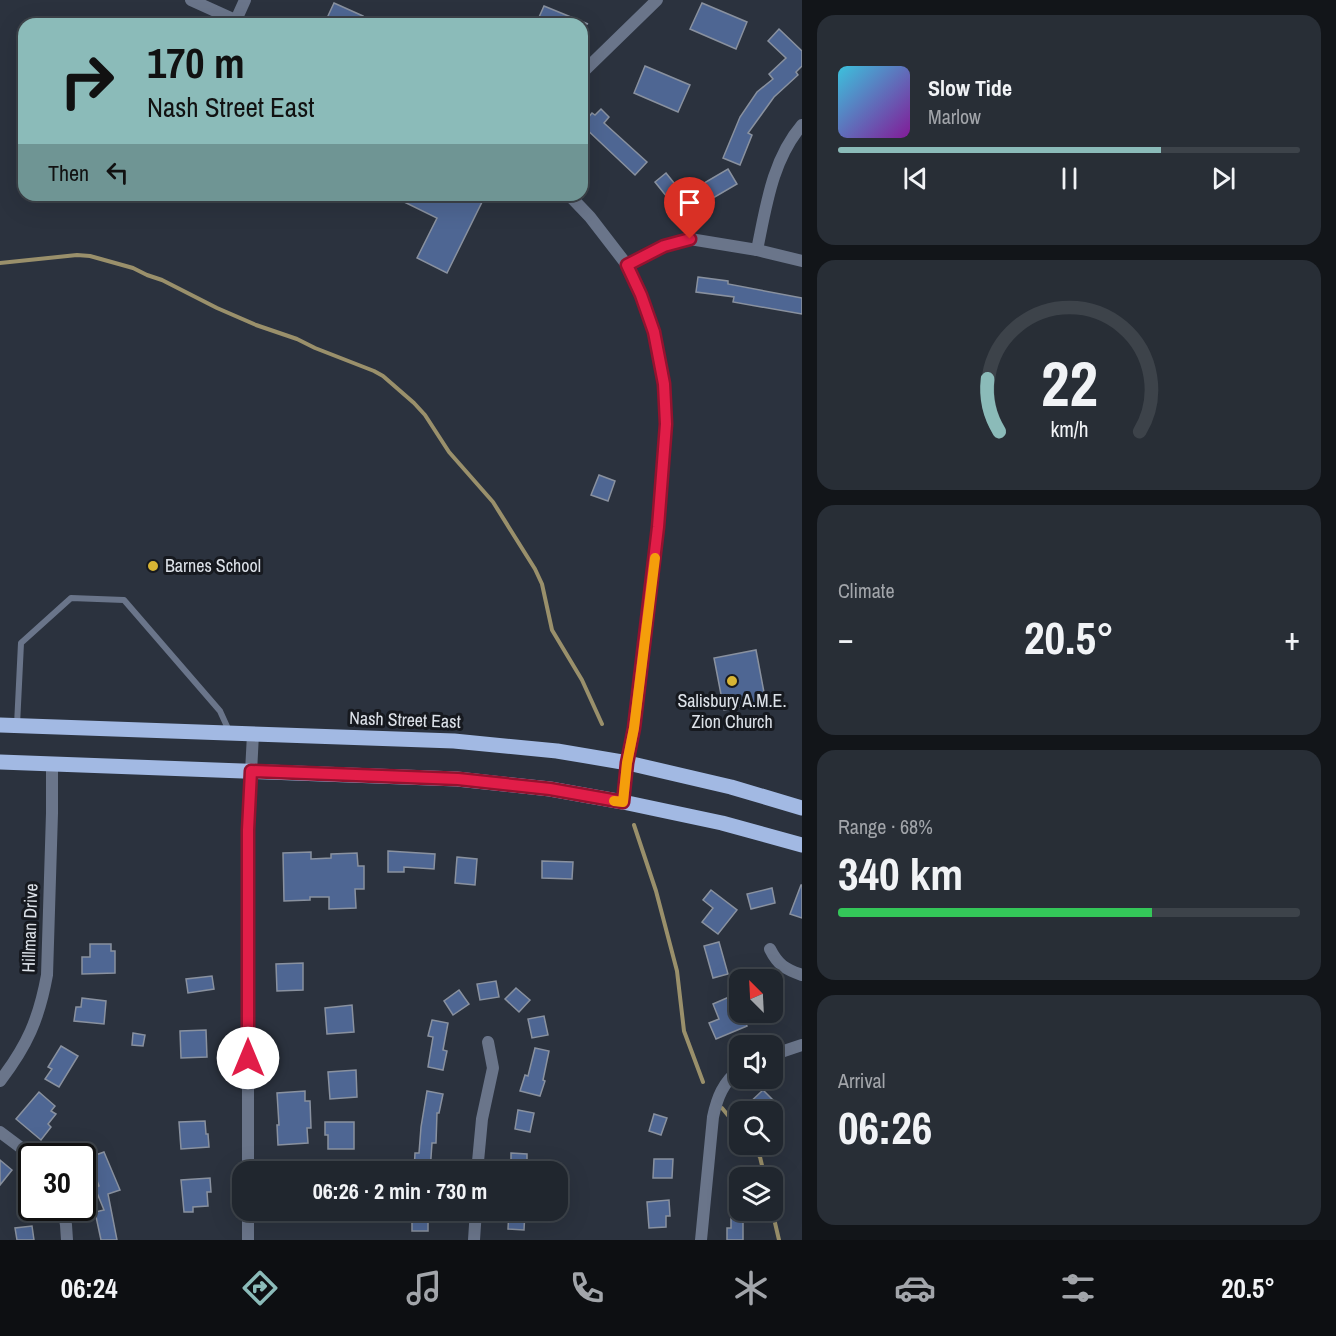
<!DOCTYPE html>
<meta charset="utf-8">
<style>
:root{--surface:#20262e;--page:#282e36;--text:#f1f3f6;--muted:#a2a5aa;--line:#3d434a;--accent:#8bbbb9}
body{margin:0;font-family:"Archivo Narrow",sans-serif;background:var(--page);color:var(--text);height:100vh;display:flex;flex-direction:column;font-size:22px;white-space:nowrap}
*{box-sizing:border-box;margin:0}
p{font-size:20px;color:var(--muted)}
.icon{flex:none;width:33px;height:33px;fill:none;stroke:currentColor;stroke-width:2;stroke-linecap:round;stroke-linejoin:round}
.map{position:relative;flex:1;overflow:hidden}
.sheet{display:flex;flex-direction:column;gap:15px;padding:15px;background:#121519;width:534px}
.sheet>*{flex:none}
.banner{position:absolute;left:18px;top:18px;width:570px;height:183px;border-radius:18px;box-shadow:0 6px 24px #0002,0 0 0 2px var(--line);background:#8bbbb9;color:#111;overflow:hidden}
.needle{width:39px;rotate:336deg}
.buttons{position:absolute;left:729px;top:969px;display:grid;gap:12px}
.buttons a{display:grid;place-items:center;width:54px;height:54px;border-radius:12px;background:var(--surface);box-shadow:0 6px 24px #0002,0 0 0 2px var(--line);font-size:30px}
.speed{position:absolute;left:18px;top:1143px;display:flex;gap:12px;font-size:30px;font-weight:700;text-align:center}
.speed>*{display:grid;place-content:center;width:78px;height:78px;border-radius:50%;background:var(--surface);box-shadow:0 6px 24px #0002,0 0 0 2px var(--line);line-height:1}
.speed .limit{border:3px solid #111;border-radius:9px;background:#fff;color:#111}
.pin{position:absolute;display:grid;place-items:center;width:51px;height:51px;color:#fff;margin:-62px -26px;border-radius:50% 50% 50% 0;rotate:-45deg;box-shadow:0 0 6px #0007}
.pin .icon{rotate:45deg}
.me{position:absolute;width:66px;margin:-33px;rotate:0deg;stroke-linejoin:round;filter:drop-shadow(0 0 4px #0008)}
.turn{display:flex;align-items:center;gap:21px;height:126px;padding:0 30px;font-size:27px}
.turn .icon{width:78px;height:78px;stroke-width:2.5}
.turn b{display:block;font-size:42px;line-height:51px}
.then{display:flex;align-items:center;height:57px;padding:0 30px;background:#0003;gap:12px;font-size:22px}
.big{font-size:45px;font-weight:700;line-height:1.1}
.sheet .card{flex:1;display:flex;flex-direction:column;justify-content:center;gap:9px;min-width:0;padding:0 21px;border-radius:18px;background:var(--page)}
.sheet .dial{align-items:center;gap:0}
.dial svg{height:156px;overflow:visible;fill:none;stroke:var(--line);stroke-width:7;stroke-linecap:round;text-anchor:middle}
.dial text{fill:var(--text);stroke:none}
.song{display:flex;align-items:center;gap:18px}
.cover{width:72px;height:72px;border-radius:9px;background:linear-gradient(135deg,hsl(190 70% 55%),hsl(290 70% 35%))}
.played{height:6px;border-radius:3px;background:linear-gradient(90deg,var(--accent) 70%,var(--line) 70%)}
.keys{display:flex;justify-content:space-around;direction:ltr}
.heat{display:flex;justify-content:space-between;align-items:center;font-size:33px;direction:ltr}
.charge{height:9px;border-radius:4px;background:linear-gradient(90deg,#34c759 68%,var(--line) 0)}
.trip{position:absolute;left:232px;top:1161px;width:336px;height:60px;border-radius:18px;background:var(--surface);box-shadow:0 6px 24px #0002,0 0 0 2px var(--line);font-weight:700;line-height:60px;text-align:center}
.dock{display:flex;height:96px;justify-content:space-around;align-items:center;background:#0d0f12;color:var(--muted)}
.dock .icon{width:42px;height:42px}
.dock .selected{color:var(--accent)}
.dock b{font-size:27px;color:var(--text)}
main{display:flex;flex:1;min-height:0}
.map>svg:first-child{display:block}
</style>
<main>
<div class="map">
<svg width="802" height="1240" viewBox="0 0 802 1240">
<rect width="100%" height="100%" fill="#2b323e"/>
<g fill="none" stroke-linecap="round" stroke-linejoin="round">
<g stroke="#9a906b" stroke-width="4">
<path d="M0,263L77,255L90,256L133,268L147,275L162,280L217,308L256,325L297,339L315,348L374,371L383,376L414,403L425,415L449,452L493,502L535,569L542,584L552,630L582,680L602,724"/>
<path d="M634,825L656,891L677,971L684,1031L703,1082"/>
<path d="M722,1108L740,1130"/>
<path d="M751,1144L760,1157L765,1178"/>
<path d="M772,1210L779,1240"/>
</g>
</g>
<g fill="#4e6693" stroke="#89919f" stroke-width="1.5">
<path d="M334,3L363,16L360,24H342L327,18Z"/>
<path d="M702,3L747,22L736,49L690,29Z"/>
<path d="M544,6L588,24H536Z"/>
<path d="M779,29L802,51V66L796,72L798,75L774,97L748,133L752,135L740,165L723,158L740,117L757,92L773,79L769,74L786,58L768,41Z"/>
<path d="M645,66L690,85L678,112L634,93Z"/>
<path d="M601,109L609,117L604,123L647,162L635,175L582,125L592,113L595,115Z"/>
<path d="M728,169L737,184L708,201L699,186Z"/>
<path d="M666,173L678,188L667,197L655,182Z"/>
<path d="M390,195H478L484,198L447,273L417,258L437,218Z"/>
<path d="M698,277L728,281V284L802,298V314L733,302L734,297L696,292Z"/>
<path d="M599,475L615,481L608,501L591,495Z"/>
<path d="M756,650L766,703L724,710L714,658Z"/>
<path d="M388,851L435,854L434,869L404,867V872H388Z"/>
<path d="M311,852V859L331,858V854L357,853L358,866H364V889H355L356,908L329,909V897H310V900L284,901L283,853Z"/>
<path d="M457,857L477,859L475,885L455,883Z"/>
<path d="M542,861L573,862L572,879L542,878Z"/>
<path d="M801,885H802V918L790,914Z"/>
<path d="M772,888L775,903L751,909L747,894Z"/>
<path d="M711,890L737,910L718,934L702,922L713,908L703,900Z"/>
<path d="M719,942L728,974L713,978L704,946Z"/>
<path d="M90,944H111V951H115V973L82,974V957H90Z"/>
<path d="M303,963V990L277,991L276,964Z"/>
<path d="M212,976L214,989L188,993L186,979Z"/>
<path d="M496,981L499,997L480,1000L477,984Z"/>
<path d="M516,988L530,1000L519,1012L505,999Z"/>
<path d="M459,990L469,1004L453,1015L444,1001Z"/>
<path d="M736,994L740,1003V1012H742L747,1026L716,1039L709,1023L719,1019L713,1004Z"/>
<path d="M82,998L106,1001L104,1024L74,1021L76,1007H81Z"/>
<path d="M352,1005L354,1032L327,1034L325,1008Z"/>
<path d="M544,1016L548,1035L532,1038L528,1019Z"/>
<path d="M432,1020L448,1023L443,1050L447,1051L443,1070L428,1067L433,1037L428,1036Z"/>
<path d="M206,1030L207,1057L181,1058L180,1031Z"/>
<path d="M133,1033L145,1035L143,1046L132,1045Z"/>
<path d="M61,1046L78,1056L59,1087L45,1079L52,1069L48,1067Z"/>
<path d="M535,1048L549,1051L543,1080L545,1081L540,1096L520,1091L525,1075L528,1076Z"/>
<path d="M356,1070L357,1097L330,1099L328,1072Z"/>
<path d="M763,1090L775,1102L765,1112H750L745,1107Z"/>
<path d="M305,1091V1101H310L311,1128H307L308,1143L278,1145L277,1125H279L277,1093Z"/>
<path d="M427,1091L443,1094L439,1113H437L436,1143H432L430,1172H414L415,1153H419L421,1127Z"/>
<path d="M39,1092L55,1106L51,1111L56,1114L48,1124L51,1127L41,1140L16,1119Z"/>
<path d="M518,1110L534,1113L530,1132L515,1129Z"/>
<path d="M654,1114L667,1118L661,1135L649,1131Z"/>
<path d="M205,1121L206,1134H208L209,1147L181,1149L179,1122Z"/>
<path d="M325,1122H354V1149H328V1135H325Z"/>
<path d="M104,1152L120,1190L108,1194L117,1240H101L95,1212L104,1210L95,1188L99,1186L94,1173L96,1172L90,1157Z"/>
<path d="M511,1153L527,1154V1172H511Z"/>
<path d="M654,1159H673L672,1178H653Z"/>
<path d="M0,1160L12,1170L0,1185Z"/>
<path d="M210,1178L211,1192H207L208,1206L193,1207V1212H184L181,1180Z"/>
<path d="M669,1200L670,1216H666V1227L649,1228L647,1202Z"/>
<path d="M509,1210L525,1211L524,1230L508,1229Z"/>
<path d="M731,1210H743V1240H727V1228H731Z"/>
<rect x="412" y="1212" width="16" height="19"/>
<path d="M32,1226L34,1240H17L15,1228Z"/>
</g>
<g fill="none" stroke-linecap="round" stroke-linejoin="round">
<path stroke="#6a758a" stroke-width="6" d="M17,725L21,643L71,598L124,600L220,711L230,733"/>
<g stroke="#6a758a" stroke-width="12">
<path d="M236,20L245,0"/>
<path d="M582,73L657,0"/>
<path d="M757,250C766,207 772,160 802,125"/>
<path d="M627,265L664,246L690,239L757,250L802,261"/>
<path d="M770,949C778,965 785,969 802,975"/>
<path d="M772,1055L802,1045"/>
<path d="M0,1081C27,1046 39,1019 47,975L52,813V764"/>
<path d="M0,1132L32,1156"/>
<path d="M248,1172V830L253,734"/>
<path d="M477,1172L482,1119L493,1068L488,1042"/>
<path d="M63,1208L66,1225L67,1240"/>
<path d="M248,1240V1210"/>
<path d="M474,1240L476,1210"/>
<path d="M701,1240L713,1117C717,1098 723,1082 740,1069"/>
</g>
<g stroke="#6a758a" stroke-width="12">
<path d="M191,0L244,24"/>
<path d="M569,195L590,217L627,265L641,295L654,332L664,384L666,424L658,527L634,728L628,763L623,802"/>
</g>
<g stroke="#a2b9e3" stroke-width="15">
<path d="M0,725L454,741L557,751L628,763L731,787L802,808"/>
<path d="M0,762L457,779L550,789L623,802L722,823L802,845"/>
</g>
</g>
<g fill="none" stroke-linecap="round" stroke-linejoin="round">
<g stroke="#92132f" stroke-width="15">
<path id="route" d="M248,1058V830L251,771L458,779L550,789L623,802L627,763L634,728L658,527L666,424L664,384L654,332L641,295L627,265L664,246L690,239"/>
</g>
<use href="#route" stroke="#e11d48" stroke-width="10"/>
<path stroke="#f59e0b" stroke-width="10" d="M614,801L623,802L627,763L634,728L655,558"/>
</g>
<g fill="#d7b434" stroke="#16191f" stroke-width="2">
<circle cx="153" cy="566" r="6"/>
<circle cx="732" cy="681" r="6"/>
</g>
<g text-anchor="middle" stroke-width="6" stroke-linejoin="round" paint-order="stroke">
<g font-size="18" fill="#dde2e9" stroke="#16191f" text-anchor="start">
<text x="165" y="572">Barnes School</text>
<text x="732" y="707" text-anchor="middle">Salisbury A.M.E.<tspan x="732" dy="21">Zion Church</tspan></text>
</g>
<g font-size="18" fill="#dde2e9" stroke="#16191f">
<text transform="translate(405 720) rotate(2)" y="6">Nash Street East</text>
<text transform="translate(30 928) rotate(-88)" y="6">Hillman Drive</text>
</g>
</g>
</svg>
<div class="buttons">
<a><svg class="needle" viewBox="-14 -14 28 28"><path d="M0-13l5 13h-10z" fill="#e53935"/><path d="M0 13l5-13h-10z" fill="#a2a5aa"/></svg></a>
<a><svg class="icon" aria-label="sound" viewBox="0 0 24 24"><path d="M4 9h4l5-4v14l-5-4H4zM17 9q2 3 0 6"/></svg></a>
<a><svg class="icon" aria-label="search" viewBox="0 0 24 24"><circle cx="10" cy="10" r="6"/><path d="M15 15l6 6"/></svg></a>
<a><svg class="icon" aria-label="layers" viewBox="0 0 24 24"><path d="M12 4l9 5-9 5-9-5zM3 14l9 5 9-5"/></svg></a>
</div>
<div class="speed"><div class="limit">30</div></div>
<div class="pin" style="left:690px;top:239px;background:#d93025"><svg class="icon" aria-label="arrive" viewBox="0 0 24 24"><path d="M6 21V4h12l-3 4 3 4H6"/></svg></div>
<svg class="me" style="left:248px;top:1058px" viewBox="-20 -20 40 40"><circle r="19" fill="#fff"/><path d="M0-13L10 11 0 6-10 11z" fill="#e11d48"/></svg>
<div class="trip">06:26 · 2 min · 730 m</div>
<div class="banner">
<div class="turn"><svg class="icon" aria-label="right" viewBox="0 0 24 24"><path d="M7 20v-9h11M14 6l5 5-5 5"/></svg><div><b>170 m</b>Nash Street East</div></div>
<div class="then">Then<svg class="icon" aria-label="left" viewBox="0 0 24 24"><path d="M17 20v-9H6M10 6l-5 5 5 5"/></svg></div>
</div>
</div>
<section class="sheet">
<div class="card">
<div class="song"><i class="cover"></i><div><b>Slow Tide</b><p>Marlow</p></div></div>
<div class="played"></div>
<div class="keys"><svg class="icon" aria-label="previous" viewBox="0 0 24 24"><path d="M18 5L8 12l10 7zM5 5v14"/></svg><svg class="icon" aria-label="pause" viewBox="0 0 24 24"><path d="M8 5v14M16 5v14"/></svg><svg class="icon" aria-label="next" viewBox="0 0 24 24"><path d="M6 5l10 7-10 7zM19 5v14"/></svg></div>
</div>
<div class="card dial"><svg viewBox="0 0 100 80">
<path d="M14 69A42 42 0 1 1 86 69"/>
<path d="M14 69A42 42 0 0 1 8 42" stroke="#8bbbb9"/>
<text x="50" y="56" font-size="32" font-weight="700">22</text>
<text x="50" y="72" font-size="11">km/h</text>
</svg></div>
<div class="card"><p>Climate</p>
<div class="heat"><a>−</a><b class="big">20.5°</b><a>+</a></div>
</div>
<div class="card"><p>Range · 68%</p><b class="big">340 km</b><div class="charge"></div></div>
<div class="card"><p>Arrival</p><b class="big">06:26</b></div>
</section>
</main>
<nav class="dock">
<b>06:24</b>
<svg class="icon selected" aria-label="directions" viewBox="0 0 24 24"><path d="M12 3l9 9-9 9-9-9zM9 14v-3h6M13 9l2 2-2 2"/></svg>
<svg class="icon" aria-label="music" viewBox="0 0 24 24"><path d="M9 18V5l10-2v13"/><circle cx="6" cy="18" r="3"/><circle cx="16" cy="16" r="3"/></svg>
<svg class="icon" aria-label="phone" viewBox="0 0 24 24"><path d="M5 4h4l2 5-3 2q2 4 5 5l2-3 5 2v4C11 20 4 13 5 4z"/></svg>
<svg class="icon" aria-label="climate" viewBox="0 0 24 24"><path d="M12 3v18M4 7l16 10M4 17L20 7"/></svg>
<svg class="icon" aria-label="car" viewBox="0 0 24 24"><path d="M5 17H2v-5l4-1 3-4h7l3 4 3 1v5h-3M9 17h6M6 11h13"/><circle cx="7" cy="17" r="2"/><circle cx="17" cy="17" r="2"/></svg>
<svg class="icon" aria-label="filters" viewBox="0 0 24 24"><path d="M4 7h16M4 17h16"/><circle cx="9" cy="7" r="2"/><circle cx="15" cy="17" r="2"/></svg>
<b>20.5°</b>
</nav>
